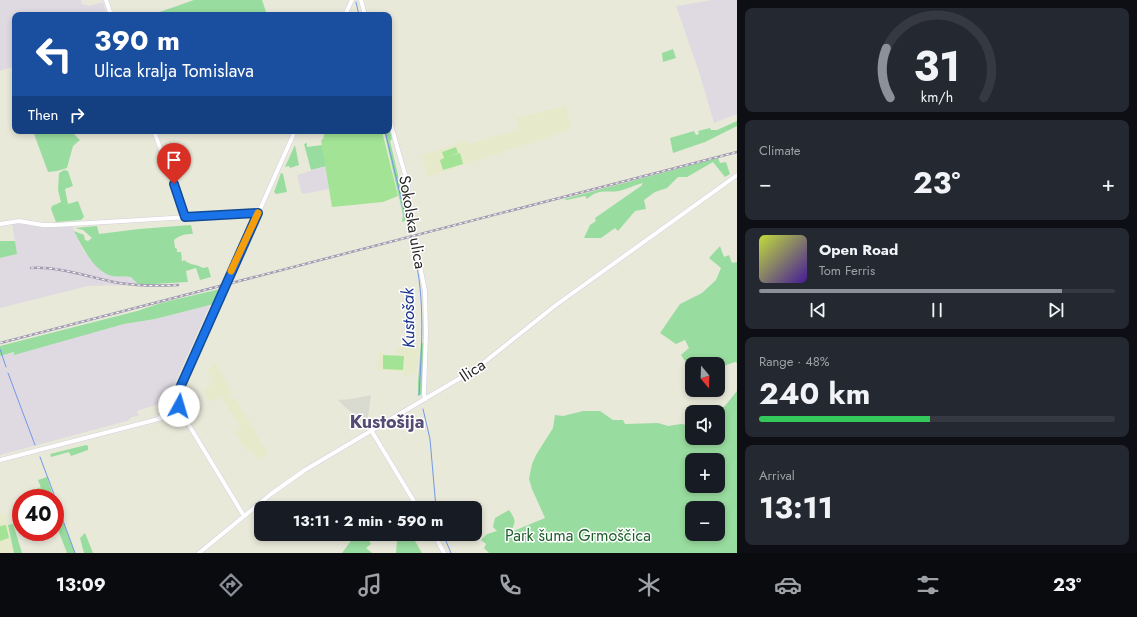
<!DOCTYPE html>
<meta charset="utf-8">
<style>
:root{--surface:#171b24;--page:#242831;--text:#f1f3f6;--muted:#9ea1a6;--line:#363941;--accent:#8c9099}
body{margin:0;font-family:Jost,sans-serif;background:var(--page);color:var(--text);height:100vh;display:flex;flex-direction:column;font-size:15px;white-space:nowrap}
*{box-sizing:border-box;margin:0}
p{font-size:13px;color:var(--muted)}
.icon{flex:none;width:22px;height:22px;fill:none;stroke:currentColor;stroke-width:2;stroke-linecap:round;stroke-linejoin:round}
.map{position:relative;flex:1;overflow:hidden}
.details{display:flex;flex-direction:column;gap:8px;padding:8px;background:#0d0f14;width:400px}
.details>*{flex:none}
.banner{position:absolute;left:12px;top:12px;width:380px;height:122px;border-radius:8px;box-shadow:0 2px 6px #0003;background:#1a4fa0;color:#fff;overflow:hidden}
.needle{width:26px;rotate:161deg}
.tools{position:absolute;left:685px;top:357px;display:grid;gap:8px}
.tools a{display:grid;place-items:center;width:40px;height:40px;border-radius:8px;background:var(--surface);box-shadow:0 2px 6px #0003;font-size:20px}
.speed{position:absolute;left:12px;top:489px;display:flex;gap:8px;font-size:20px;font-weight:700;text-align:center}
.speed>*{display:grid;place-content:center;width:52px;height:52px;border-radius:50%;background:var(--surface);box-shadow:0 2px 6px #0003;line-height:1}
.speed .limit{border:6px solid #d22;background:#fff;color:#111}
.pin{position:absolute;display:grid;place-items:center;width:34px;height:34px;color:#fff;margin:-41px -17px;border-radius:50% 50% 50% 0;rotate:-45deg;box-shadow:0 0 4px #0007}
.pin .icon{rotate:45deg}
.me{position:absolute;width:44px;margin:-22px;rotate:6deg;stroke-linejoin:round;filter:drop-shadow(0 0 3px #0008)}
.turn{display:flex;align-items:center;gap:14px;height:84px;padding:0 16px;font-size:18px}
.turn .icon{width:52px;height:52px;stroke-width:2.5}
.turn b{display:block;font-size:28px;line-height:34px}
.then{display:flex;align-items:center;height:38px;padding:0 16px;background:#0003;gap:8px;font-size:15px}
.big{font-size:30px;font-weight:700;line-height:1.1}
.details .tile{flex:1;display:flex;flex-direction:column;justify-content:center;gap:6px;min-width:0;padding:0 14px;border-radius:8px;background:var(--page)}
.details .dial{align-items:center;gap:0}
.dial svg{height:104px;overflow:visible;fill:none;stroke:var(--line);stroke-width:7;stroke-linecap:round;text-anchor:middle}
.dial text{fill:var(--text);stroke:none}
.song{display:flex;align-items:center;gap:12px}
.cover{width:48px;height:48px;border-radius:6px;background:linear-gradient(135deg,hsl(70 70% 55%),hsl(260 70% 35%))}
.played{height:4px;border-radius:2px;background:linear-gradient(90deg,var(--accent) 85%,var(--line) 85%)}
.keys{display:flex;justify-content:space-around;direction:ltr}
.heat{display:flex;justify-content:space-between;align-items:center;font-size:22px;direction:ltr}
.charge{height:6px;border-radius:3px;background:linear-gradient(90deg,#34c759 48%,var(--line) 0)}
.trip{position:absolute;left:254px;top:501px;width:228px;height:40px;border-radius:8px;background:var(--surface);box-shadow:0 2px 6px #0003;font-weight:700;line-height:40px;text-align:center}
.tabs{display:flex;height:64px;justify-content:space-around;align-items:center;background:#090b0e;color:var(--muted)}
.tabs .icon{width:28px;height:28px}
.tabs .current{color:var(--accent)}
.tabs b{font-size:18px;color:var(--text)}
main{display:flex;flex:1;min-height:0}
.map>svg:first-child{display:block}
</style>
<main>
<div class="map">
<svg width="737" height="553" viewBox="0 0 737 553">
<rect width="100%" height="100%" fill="#e9e9da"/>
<g fill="#dfdae2">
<path d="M0,0H81L82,4L90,6L103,2L107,15H15V66L0,71Z"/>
<path d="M712,0H737V114L714,123L699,72L676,6Z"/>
<path d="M326,166L329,189L302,194L297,175Z"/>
<path d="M12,223H19L45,228L72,226L84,252L111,276L131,277L137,283V285L88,286L0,308V258L17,254Z"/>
<path d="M210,305L169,396L165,400L159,404L137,411L139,416L132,417L127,421L0,455V355L1,356L124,324L155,319Z"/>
</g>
<g fill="#e7eaca">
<path d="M564,106H566L571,125V128L568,130L537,141L427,177L422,155L468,140L470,144L519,129L516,118Z"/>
<path d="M397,347L419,348L416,373H413L404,378V372L376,370L378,353H383L384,355H396Z"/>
<path d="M215,362L232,393L228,396L230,400L235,397L268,454L257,460L251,449L246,451L235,432L241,428L221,397L210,402L203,391L213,383L207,371Z"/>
<path d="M6,514L14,553H0V515Z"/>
</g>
<g fill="#99dc9f" fill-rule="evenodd">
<path d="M194,0H262L267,15H151Z"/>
<path d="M673,49L676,58L663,62L662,53Z"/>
<path d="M737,121V126L705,142L673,153L670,138L694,131L696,135L699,134L698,131L710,128L711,130H717Z"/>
<path d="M389,128L392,139L390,141L401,188H405L406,210L405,211L408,220L402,222L403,215L384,131H389Z"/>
<path d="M33,131H71L80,140L73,146L67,168L57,171L48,172Z"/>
<path d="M307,143V147L322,145L326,166L311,170L304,144Z"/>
<path d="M295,145L299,165L290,168L289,166L285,167Z"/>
<path d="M718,158L720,163L726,162L730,174L725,177L713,162L687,177H678L667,188L655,192L644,200L646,209L635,211L618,231L615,228L601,238H584L590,225L596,221L595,218L641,186L643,183C635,185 627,189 619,191C606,193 599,188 587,199L585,196L567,200L564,199Z"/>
<path d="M64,170L68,171L73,186L65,189L68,204L78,201L84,217L81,220L56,222L51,209L52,206L61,202L58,190L59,173Z"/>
<path d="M281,173L283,174L287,192L276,194L274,192Z"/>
<path d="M191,225L193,234C185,234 180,235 174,240L175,248L177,249V252H181L182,262L184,260C189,265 197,264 203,268L208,267L211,277L200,280L196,268L186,271L188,282L137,285V283L131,277C125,276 118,277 112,276C93,271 82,246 74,231L84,235L85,240L88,241L92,238L83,230L75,228L97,226L99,234L139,229Z"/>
<path d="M0,241H15L17,254L0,258Z"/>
<path d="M720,246L724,257L729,255L732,263L737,262V363L735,362L718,368V364L685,361L681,355L689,348L685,340L676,344L660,333L680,304L702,293L716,280L721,268L709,258Z"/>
<path d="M220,289H221L215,303L210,305L155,319L124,324L14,355V352L0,356V346L137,311L161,303Z"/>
<path d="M421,343H424L422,394L418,396V382Z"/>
<path d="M737,391V553H489L484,548L486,544L481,540L487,534L497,531L493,527L495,518L509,510C516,520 516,521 511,532L545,518L532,489L529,479L532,464L536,455L553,428L555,415L563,416L583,411H600L613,420H623L625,424L658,423L668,426L681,424L692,426V438H718V412H709L712,408L724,407ZM692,460H718V486H692ZM692,508H718V534H692Z"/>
<path d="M86,445L88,446V450L71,456L69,452L51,457L50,454Z"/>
<path d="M47,477L54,498H45L38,480Z"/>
<path d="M55,500L75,553H67L55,522Z"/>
<path d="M13,524L22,553H14L8,525Z"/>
<path d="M85,533L93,553H84L80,538Z"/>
<path d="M356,534H365L371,544L366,548L372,553H342Z"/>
<path d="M407,534H421L415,541L422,553H396L397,541H402V537Z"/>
</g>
<g fill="#a2e395">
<path d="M325,131H382L398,196L383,202L332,207L321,140L323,139Z"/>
<path d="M456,147L458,153L448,157L460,153L463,164L443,170L440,160L444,158L442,152Z"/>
<path d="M383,355L404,356L403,370L383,369Z"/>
<path d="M41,487L45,498H33L31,491Z"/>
<path d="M6,525L9,538L0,541V526Z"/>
</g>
<path fill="#d9dad0" d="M371,395L368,417L372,423L363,428L360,421L355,415L345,407L338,400L351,399Z"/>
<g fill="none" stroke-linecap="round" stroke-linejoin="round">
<g stroke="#7397e5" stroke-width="1">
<path d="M356,2L359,15"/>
<path d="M385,131L408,227"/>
<path d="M411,241C426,292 422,342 419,395"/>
<path d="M0,349L6,367"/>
<path d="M8,373L35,445"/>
<path d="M423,409L430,439L436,508"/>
<path d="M40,457L55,497"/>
<path d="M55,499L75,553"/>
<path d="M443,534L451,553"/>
</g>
<g stroke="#d3cfe0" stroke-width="5">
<g id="secondary">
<path d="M106,0L111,15"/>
<path d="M361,0L365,15"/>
<path d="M345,15L352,0"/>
<path d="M389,118L408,185L409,212L425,291L426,333L424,393L425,399"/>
<path d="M154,131L185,217"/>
<path d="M0,224L19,221L43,225H56L258,213"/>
<path d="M170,401L171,405L173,409L176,408L179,406"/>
<path d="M159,418C171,408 180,375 191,360"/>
<path d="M371,430L418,508"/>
<path d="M0,460L174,415L179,414L183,417"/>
<path d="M244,516L184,417L178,402L179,390L295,131"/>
<path d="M434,534L444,553"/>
<path d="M199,553L271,494L305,470L477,368L556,305L737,175"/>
</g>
</g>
<use href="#secondary" stroke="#fff" stroke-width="4"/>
<g stroke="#a39db1" stroke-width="2.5">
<g id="rail">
<path d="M31,268C61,266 90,278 119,283C139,286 158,286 178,285"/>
<path d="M0,343L737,152"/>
</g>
</g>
<use href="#rail" stroke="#fff" stroke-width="1" stroke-dasharray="3" stroke-linecap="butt"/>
</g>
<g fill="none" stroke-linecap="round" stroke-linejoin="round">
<g stroke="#114b97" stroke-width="10">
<path id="route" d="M174,184L185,217L258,213L179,390L178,396L179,406"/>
</g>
<use href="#route" stroke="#1a73e8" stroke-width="7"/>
<path stroke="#f59e0b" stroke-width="7" d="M231,271L258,213"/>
</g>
<g text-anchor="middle" stroke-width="3" stroke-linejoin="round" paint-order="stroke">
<g font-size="16" fill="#272727" stroke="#fff">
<text transform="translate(413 222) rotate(80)" y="6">Sokolska ulica</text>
<text transform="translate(472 370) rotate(-33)" y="6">Ilica</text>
</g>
<g font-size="16" fill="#1e5e2b" stroke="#fff">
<text x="578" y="541">Park šuma Grmoščica</text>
</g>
<g font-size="17" font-style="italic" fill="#16328d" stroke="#fff">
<text transform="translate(408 318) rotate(-91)" y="6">Kustošak</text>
</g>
<g font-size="18" font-weight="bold" fill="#554c74" stroke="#fff">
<text x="387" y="428">Kustošija</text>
</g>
</g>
</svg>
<div class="tools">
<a><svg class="needle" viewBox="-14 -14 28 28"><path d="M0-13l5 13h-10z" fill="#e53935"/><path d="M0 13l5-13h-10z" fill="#9ea1a6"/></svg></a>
<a><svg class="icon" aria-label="sound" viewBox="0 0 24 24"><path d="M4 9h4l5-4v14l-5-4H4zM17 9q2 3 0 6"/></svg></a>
<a>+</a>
<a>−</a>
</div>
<div class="speed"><div class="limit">40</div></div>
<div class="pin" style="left:174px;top:184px;background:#d93025"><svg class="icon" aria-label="arrive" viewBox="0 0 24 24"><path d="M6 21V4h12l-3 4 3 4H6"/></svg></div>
<svg class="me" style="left:179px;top:406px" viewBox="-20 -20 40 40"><circle r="19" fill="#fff"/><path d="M0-13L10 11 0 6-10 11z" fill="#1a73e8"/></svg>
<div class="trip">13:11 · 2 min · 590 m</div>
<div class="banner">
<div class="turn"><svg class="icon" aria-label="left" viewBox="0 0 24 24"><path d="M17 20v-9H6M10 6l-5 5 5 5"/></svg><div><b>390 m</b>Ulica kralja Tomislava</div></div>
<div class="then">Then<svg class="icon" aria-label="right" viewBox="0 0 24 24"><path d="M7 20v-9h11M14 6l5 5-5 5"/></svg></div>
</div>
</div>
<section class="details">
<div class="tile dial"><svg viewBox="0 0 100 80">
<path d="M14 69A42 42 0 1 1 86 69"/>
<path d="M14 69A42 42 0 0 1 11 31" stroke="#8c9099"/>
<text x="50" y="56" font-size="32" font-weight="700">31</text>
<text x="50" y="72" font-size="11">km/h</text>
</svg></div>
<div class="tile"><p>Climate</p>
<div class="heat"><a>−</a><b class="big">23°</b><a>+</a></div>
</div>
<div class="tile">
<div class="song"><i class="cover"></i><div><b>Open Road</b><p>Tom Ferris</p></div></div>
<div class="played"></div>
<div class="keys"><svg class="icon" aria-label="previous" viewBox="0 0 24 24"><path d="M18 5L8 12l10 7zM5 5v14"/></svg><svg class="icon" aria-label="pause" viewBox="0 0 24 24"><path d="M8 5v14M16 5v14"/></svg><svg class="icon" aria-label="next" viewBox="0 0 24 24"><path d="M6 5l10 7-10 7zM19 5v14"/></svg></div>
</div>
<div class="tile"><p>Range · 48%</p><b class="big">240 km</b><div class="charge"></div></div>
<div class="tile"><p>Arrival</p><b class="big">13:11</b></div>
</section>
</main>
<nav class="tabs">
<b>13:09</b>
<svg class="icon current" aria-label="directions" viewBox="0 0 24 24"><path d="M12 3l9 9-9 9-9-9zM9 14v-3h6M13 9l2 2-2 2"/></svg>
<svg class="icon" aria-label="music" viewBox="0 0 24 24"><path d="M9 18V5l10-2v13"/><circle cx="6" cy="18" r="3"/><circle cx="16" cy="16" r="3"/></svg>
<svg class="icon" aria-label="phone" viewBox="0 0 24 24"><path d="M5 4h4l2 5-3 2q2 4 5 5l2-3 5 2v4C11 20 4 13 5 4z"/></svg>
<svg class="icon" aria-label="climate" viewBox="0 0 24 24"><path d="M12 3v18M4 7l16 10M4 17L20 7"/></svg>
<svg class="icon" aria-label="car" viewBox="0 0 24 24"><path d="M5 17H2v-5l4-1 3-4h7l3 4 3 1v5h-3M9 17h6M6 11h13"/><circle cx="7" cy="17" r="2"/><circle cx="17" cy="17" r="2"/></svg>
<svg class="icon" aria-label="filters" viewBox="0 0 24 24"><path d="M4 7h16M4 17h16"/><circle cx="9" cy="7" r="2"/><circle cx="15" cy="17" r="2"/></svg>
<b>23°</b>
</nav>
